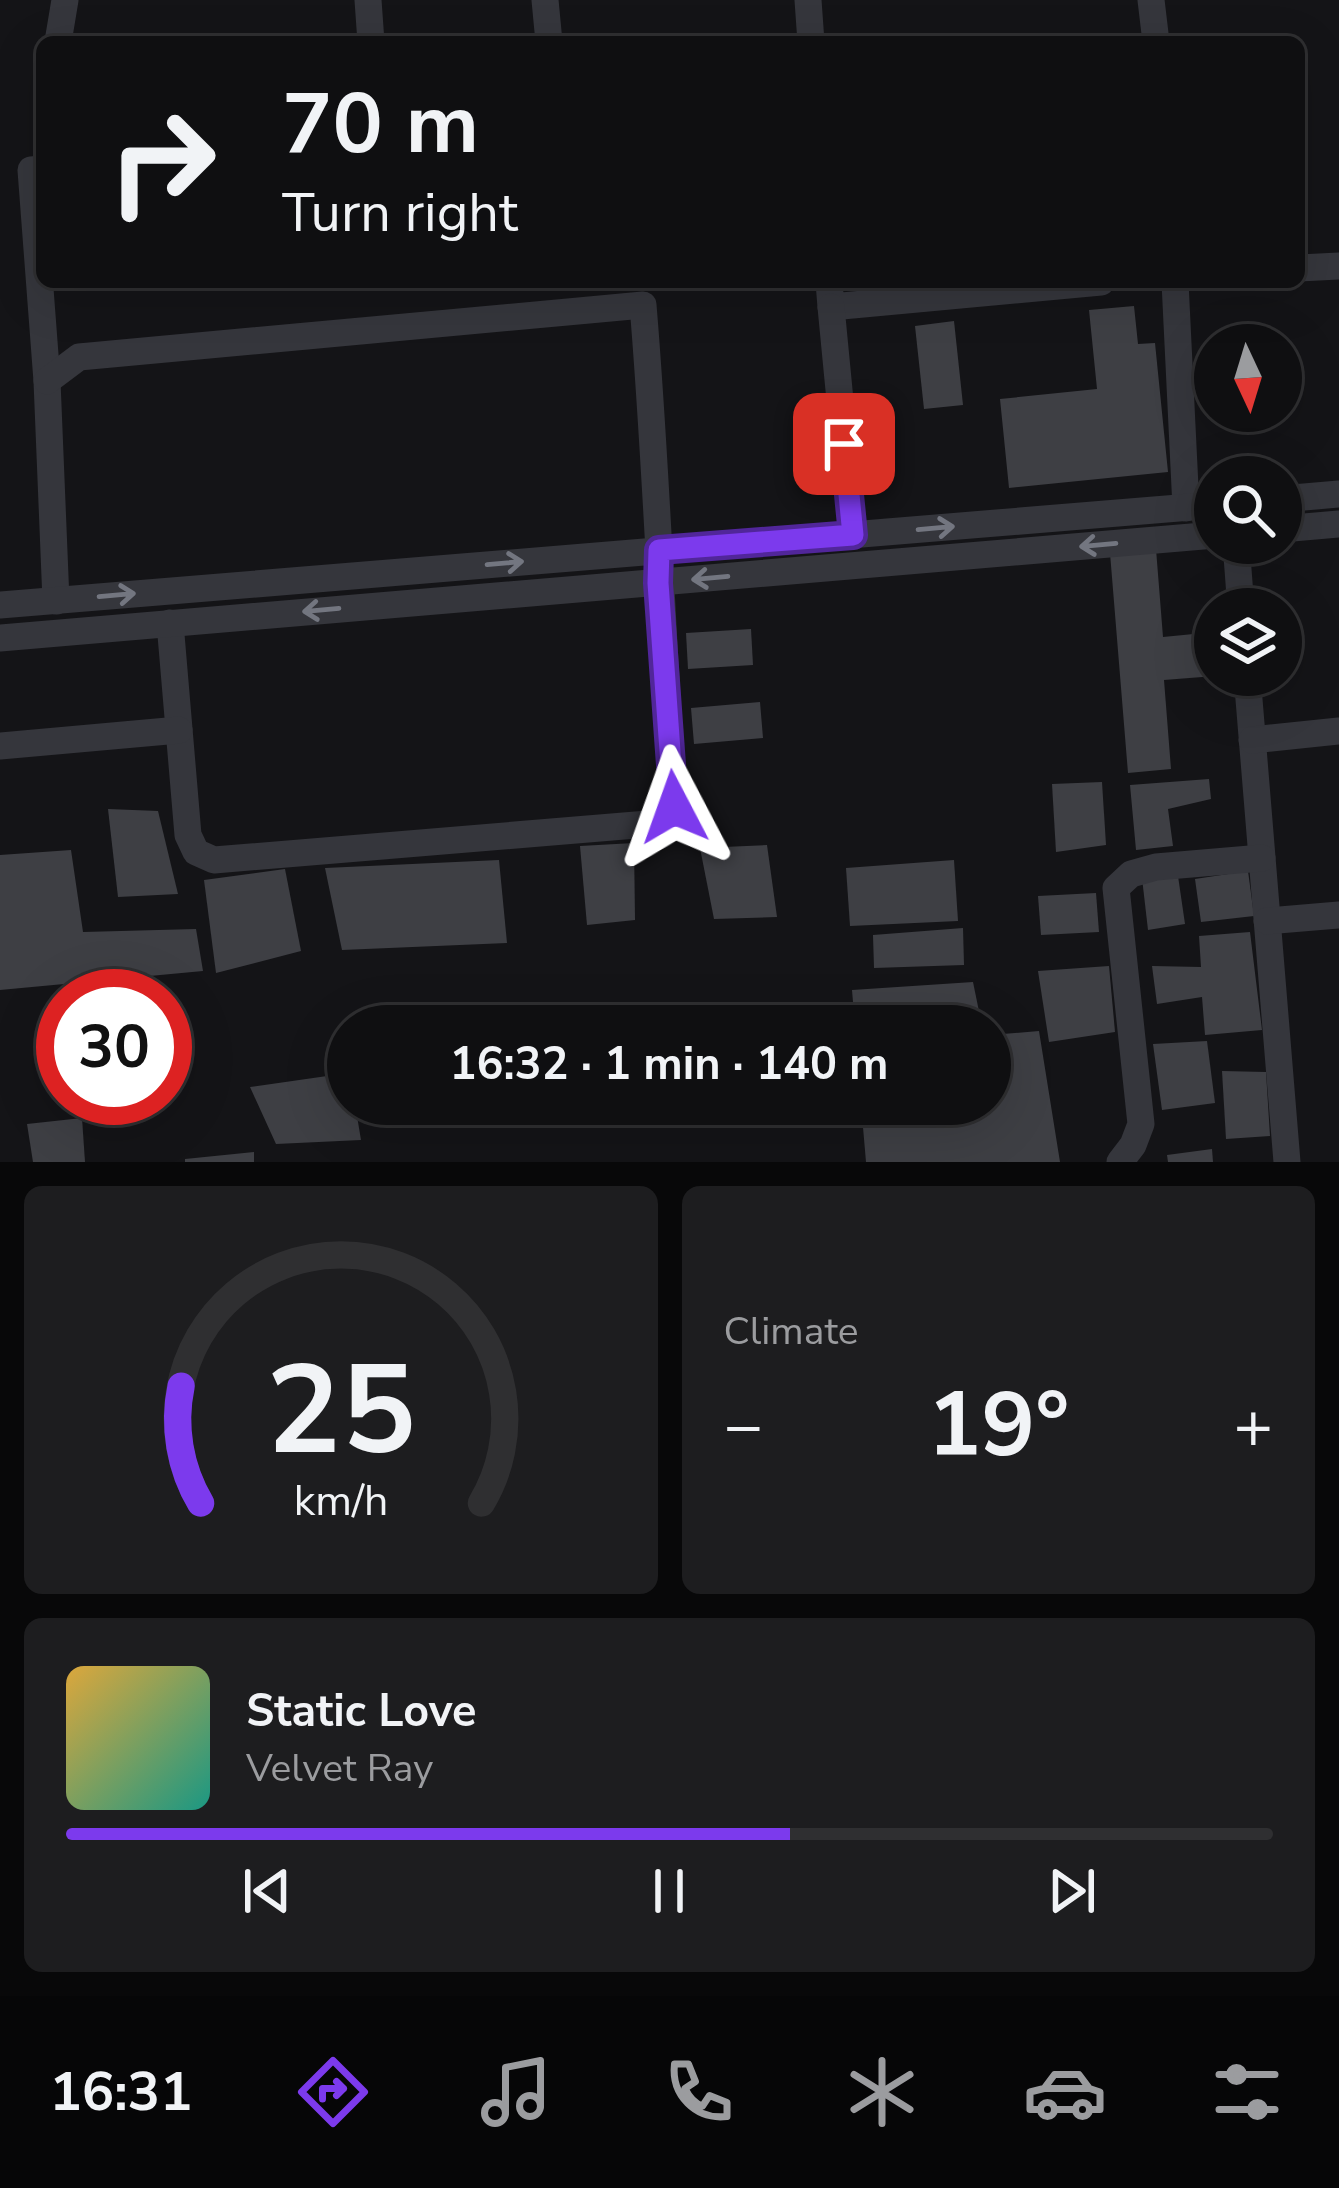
<!DOCTYPE html>
<meta charset="utf-8">
<style>
:root{--surface:#0f0f11;--page:#1d1d1f;--text:#f1f3f6;--muted:#9b9c9f;--line:#2f2f31;--accent:#7c3aed}
body{margin:0;font-family:"Nunito Sans",sans-serif;background:var(--page);color:var(--text);height:100vh;display:flex;flex-direction:column;font-size:45px;white-space:nowrap}
*{box-sizing:border-box;margin:0}
p{font-size:39px;color:var(--muted)}
.icon{flex:none;width:66px;height:66px;fill:none;stroke:currentColor;stroke-width:2;stroke-linecap:round;stroke-linejoin:round}
.map{position:relative;height:1162px;overflow:hidden}
.drawer{display:flex;flex-direction:column;gap:24px;padding:24px;background:#080809;flex:1}
.drawer>*{flex:none}
.guide{position:absolute;left:36px;top:36px;width:1269px;height:252px;border-radius:18px;box-shadow:0 12px 48px #0002,0 0 0 3px var(--line);background:#0f0f11;color:var(--text);overflow:hidden}
.needle{width:78px;rotate:176deg}
.tools{position:absolute;left:1194px;top:324px;display:grid;gap:24px}
.tools a{display:grid;place-items:center;width:108px;height:108px;border-radius:50%;background:var(--surface);box-shadow:0 12px 48px #0002,0 0 0 3px var(--line);font-size:60px}
.speed{position:absolute;left:36px;top:969px;display:flex;gap:24px;font-size:60px;font-weight:700;text-align:center}
.speed>*{display:grid;place-content:center;width:156px;height:156px;border-radius:50%;background:var(--surface);box-shadow:0 12px 48px #0002,0 0 0 3px var(--line);line-height:1}
.speed .limit{border:18px solid #d22;background:#fff;color:#111}
.pin{position:absolute;display:grid;place-items:center;width:102px;height:102px;color:#fff;margin:-51px;border-radius:24px;box-shadow:0 6px 18px #0006}
.me{position:absolute;width:132px;margin:-66px;rotate:356deg;stroke-linejoin:round;filter:drop-shadow(0 0 9px #0008)}
.turn{display:flex;align-items:center;gap:42px;height:252px;padding:0 48px;font-size:54px}
.turn .icon{width:156px;height:156px;stroke-width:2.5}
.turn b{display:block;font-size:84px;line-height:102px}
.big{font-size:90px;font-weight:700;line-height:1.1}
.drawer .tile{flex:1;display:flex;flex-direction:column;justify-content:center;gap:18px;min-width:0;padding:0 42px;border-radius:18px;background:var(--page)}
.drawer .dial{align-items:center;gap:0}
.dial svg{height:312px;overflow:visible;fill:none;stroke:var(--line);stroke-width:7;stroke-linecap:round;text-anchor:middle}
.dial text{fill:var(--text);stroke:none}
.song{display:flex;align-items:center;gap:36px}
.cover{width:144px;height:144px;border-radius:18px;background:linear-gradient(135deg,hsl(40 70% 55%),hsl(170 70% 35%))}
.played{height:12px;border-radius:6px;background:linear-gradient(90deg,var(--accent) 60%,var(--line) 60%)}
.keys{display:flex;justify-content:space-around;direction:ltr}
.heat{display:flex;justify-content:space-between;align-items:center;font-size:66px;direction:ltr}
.drawer .tiles{flex:1;display:grid;gap:24px;grid-template-columns:1fr 1fr}
.tile:last-child{grid-column:span 2}
.trip{position:absolute;left:327px;top:1005px;width:684px;height:120px;border-radius:60px;background:var(--surface);box-shadow:0 12px 48px #0002,0 0 0 3px var(--line);font-weight:700;line-height:120px;text-align:center}
.menu{display:flex;height:192px;justify-content:space-around;align-items:center;background:#060607;color:var(--muted)}
.menu .icon{width:84px;height:84px}
.menu .active{color:var(--accent)}
.menu b{font-size:54px;color:var(--text)}
.map>svg:first-child{display:block}
</style>
<div class="map">
<svg width="1339" height="1162" viewBox="0 0 1339 1162">
<rect width="100%" height="100%" fill="#141417"/>
<g fill="#3e3f44">
<path d="M1134,306L1138,344L1155,343L1168,472L1009,488L1000,399L1097,389L1089,310Z"/>
<path d="M954,321L963,405L924,409L915,326Z"/>
<path d="M1156,549L1163,637L1214,632L1215,676L1164,680L1171,769L1128,773L1110,553Z"/>
<path d="M751,629L753,665L688,669L686,633Z"/>
<path d="M760,702L763,738L694,744L691,708Z"/>
<path d="M1209,779L1211,799L1168,809L1173,846L1136,850L1130,785Z"/>
<path d="M1102,782L1106,845L1056,852L1052,784Z"/>
<path d="M108,809L158,811L178,894L118,897Z"/>
<path d="M634,843L635,920L587,925L580,846Z"/>
<path d="M767,845L777,917L714,919L700,848Z"/>
<path d="M71,850L83,932L196,929L203,971L0,990V855Z"/>
<path d="M499,860L507,943L342,950L325,868Z"/>
<path d="M954,860L958,921L850,926L846,868Z"/>
<path d="M285,869L301,951L216,973L204,880Z"/>
<path d="M1248,871L1254,916L1201,922L1195,879Z"/>
<path d="M1178,876L1185,924L1148,930L1142,878Z"/>
<path d="M1096,893L1099,932L1041,935L1038,896Z"/>
<path d="M963,928L964,965L874,968L873,935Z"/>
<path d="M1250,932L1262,1030L1205,1035L1202,997L1157,1004L1152,966L1201,967L1199,936Z"/>
<path d="M1109,966L1115,1032L1049,1042L1038,971Z"/>
<path d="M973,982L982,1026H855L852,990Z"/>
<path d="M1039,1031L1060,1162H866L861,1104H990V1035Z"/>
<path d="M1207,1041L1215,1103L1162,1110L1153,1044Z"/>
<path d="M1222,1071L1266,1072L1270,1136L1226,1139Z"/>
<path d="M348,1073V1104H355L361,1140L276,1144L250,1087Z"/>
<path d="M82,1118L85,1162H33L27,1124Z"/>
<path d="M1212,1149L1213,1162H1168L1167,1155Z"/>
<path d="M254,1152V1162H185V1159Z"/>
</g>
<g fill="none" stroke-linecap="round" stroke-linejoin="round">
<g stroke="#35363c" stroke-width="27">
<path d="M368,0L371,42"/>
<path d="M545,0L549,42"/>
<path d="M808,0L811,42"/>
<path d="M1151,0L1156,42"/>
<path d="M58,42L65,0"/>
<path d="M42,169L31,170L47,381L56,601"/>
<path d="M1299,268L1339,266"/>
<path d="M829,282L831,307L1101,282"/>
<path d="M1175,282L1186,508"/>
<path d="M831,307L853,535"/>
<path d="M47,381L79,357L643,305C657,472 662,639 674,807L664,817L648,824L214,860L196,852L188,835L170,623"/>
<path d="M1281,499L1339,494"/>
<path d="M1281,529L1339,524"/>
<path d="M1236,543L1241,609"/>
<path d="M0,605L1215,505"/>
<path d="M0,638L1215,535"/>
<path d="M1247,675L1287,1162"/>
<path d="M1252,740L1339,731"/>
<path d="M0,746L179,730"/>
<path d="M1267,921L1339,915"/>
<path d="M1120,1162L1133,1145L1141,1124L1116,888L1131,874L1156,867L1262,858"/>
</g>
</g>
<defs><path id="oneway-shaft" d="M-6 0H5M1.5-3L5.5 0L1.5 3" fill="none" stroke-width="1.6" stroke-linecap="round" stroke-linejoin="round" transform="scale(3)"/></defs>
<g stroke="#737680">
<use href="#oneway-shaft" transform="translate(936 528) rotate(-5)"/>
<use href="#oneway-shaft" transform="translate(1098 545) rotate(175)"/>
<use href="#oneway-shaft" transform="translate(505 563) rotate(-5)"/>
<use href="#oneway-shaft" transform="translate(710 578) rotate(175)"/>
<use href="#oneway-shaft" transform="translate(117 595) rotate(-5)"/>
<use href="#oneway-shaft" transform="translate(321 610) rotate(175)"/>
</g>
<g fill="none" stroke-linecap="round" stroke-linejoin="round">
<g stroke="#51269a" stroke-width="30">
<path id="route" d="M674,807L658,583L659,550L853,535L844,444"/>
</g>
<use href="#route" stroke="#7c3aed" stroke-width="21"/>
</g>
</svg>
<div class="tools">
<a><svg class="needle" viewBox="-14 -14 28 28"><path d="M0-13l5 13h-10z" fill="#e53935"/><path d="M0 13l5-13h-10z" fill="#9b9c9f"/></svg></a>
<a><svg class="icon" aria-label="search" viewBox="0 0 24 24"><circle cx="10" cy="10" r="6"/><path d="M15 15l6 6"/></svg></a>
<a><svg class="icon" aria-label="layers" viewBox="0 0 24 24"><path d="M12 4l9 5-9 5-9-5zM3 14l9 5 9-5"/></svg></a>
</div>
<div class="speed"><div class="limit">30</div></div>
<div class="pin" style="left:844px;top:444px;background:#d93025"><svg class="icon" aria-label="arrive" viewBox="0 0 24 24"><path d="M6 21V4h12l-3 4 3 4H6"/></svg></div>
<svg class="me" style="left:674px;top:807px" viewBox="-20 -20 40 40"><path d="M0-17L14 15 0 8-14 15z" fill="#7c3aed" stroke="#fff" stroke-width="4"/></svg>
<div class="trip">16:32 · 1 min · 140 m</div>
<div class="guide">
<div class="turn"><svg class="icon" aria-label="right" viewBox="0 0 24 24"><path d="M7 20v-9h11M14 6l5 5-5 5"/></svg><div><b>70 m</b>Turn right</div></div>
</div>
</div>
<section class="drawer">
<div class="tiles">
<div class="tile dial"><svg viewBox="0 0 100 80">
<path d="M14 69A42 42 0 1 1 86 69"/>
<path d="M14 69A42 42 0 0 1 9 39" stroke="#7c3aed"/>
<text x="50" y="56" font-size="32" font-weight="700">25</text>
<text x="50" y="72" font-size="11">km/h</text>
</svg></div>
<div class="tile"><p>Climate</p>
<div class="heat"><a>−</a><b class="big">19°</b><a>+</a></div>
</div>
<div class="tile">
<div class="song"><i class="cover"></i><div><b>Static Love</b><p>Velvet Ray</p></div></div>
<div class="played"></div>
<div class="keys"><svg class="icon" aria-label="previous" viewBox="0 0 24 24"><path d="M18 5L8 12l10 7zM5 5v14"/></svg><svg class="icon" aria-label="pause" viewBox="0 0 24 24"><path d="M8 5v14M16 5v14"/></svg><svg class="icon" aria-label="next" viewBox="0 0 24 24"><path d="M6 5l10 7-10 7zM19 5v14"/></svg></div>
</div>
</div>
</section>
<nav class="menu">
<b>16:31</b>
<svg class="icon active" aria-label="directions" viewBox="0 0 24 24"><path d="M12 3l9 9-9 9-9-9zM9 14v-3h6M13 9l2 2-2 2"/></svg>
<svg class="icon" aria-label="music" viewBox="0 0 24 24"><path d="M9 18V5l10-2v13"/><circle cx="6" cy="18" r="3"/><circle cx="16" cy="16" r="3"/></svg>
<svg class="icon" aria-label="phone" viewBox="0 0 24 24"><path d="M5 4h4l2 5-3 2q2 4 5 5l2-3 5 2v4C11 20 4 13 5 4z"/></svg>
<svg class="icon" aria-label="climate" viewBox="0 0 24 24"><path d="M12 3v18M4 7l16 10M4 17L20 7"/></svg>
<svg class="icon" aria-label="car" viewBox="0 0 24 24"><path d="M5 17H2v-5l4-1 3-4h7l3 4 3 1v5h-3M9 17h6M6 11h13"/><circle cx="7" cy="17" r="2"/><circle cx="17" cy="17" r="2"/></svg>
<svg class="icon" aria-label="filters" viewBox="0 0 24 24"><path d="M4 7h16M4 17h16"/><circle cx="9" cy="7" r="2"/><circle cx="15" cy="17" r="2"/></svg>
</nav>
